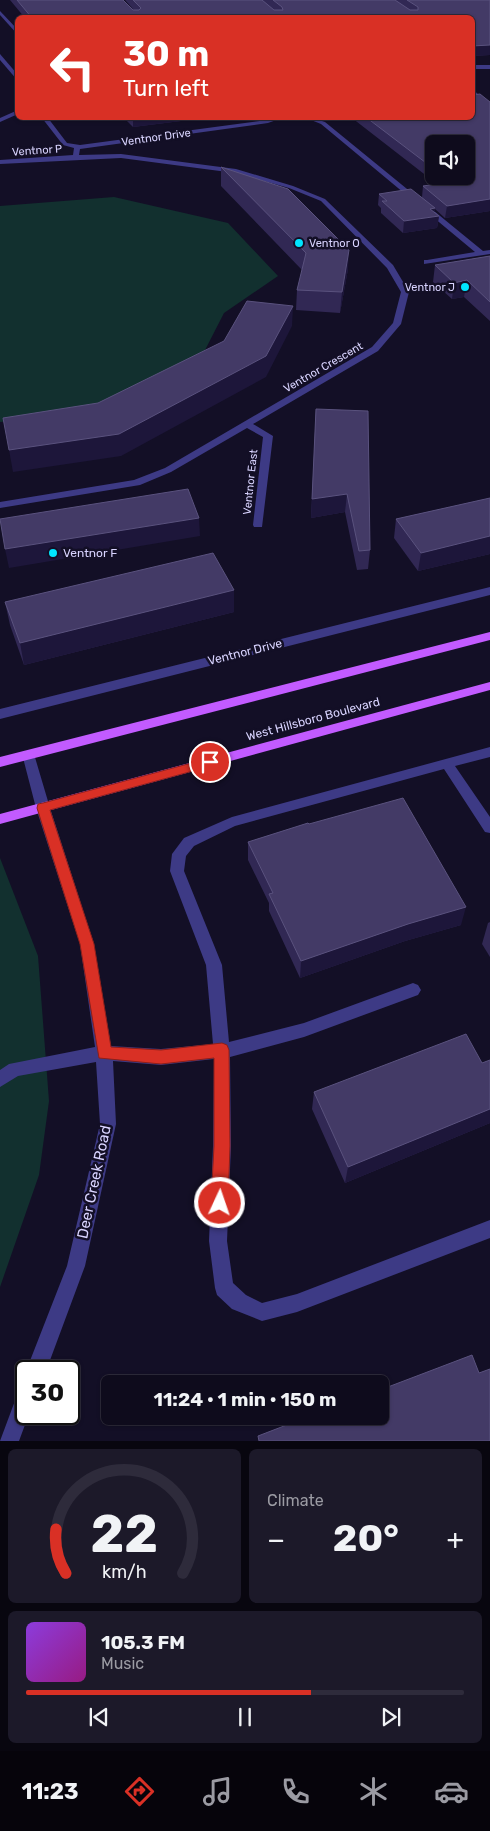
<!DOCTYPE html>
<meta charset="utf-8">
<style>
:root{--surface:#0e0b1c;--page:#1c1929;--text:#f1f3f6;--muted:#9b9ba3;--line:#2e2b3b;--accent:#d93025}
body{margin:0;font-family:Rubik,sans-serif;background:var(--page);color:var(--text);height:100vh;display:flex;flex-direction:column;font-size:19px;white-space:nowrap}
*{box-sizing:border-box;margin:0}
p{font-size:16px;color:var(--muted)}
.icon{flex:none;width:28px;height:28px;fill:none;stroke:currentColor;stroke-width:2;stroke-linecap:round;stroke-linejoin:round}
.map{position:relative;height:1441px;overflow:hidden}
.panel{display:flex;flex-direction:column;gap:8px;padding:8px;background:#08060f;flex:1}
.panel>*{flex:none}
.top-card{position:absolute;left:15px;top:15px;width:460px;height:105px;border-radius:8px;box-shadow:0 1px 4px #0004,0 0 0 1px var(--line);background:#d93025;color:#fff;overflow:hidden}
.buttons{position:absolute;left:425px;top:135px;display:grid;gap:10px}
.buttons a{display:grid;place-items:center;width:50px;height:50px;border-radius:8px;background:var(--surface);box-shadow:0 1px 4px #0004,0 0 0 1px var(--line);font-size:25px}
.speed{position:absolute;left:15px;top:1360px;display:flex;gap:10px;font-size:25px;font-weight:700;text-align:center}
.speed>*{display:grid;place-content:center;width:65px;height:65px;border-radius:50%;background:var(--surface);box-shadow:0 1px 4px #0004,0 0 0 1px var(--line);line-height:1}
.speed .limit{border:2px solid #111;border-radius:8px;background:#fff;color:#111}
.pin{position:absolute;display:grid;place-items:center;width:42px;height:42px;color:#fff;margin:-21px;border:2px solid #fff;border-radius:50%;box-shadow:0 1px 5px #0007}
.me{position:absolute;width:55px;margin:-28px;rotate:3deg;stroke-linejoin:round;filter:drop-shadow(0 0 4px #0008)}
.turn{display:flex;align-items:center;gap:18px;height:105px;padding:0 25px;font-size:22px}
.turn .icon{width:65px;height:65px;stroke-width:2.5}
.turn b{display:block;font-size:35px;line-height:42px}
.big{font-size:38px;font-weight:700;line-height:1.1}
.panel .card{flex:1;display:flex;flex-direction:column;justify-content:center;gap:8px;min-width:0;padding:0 18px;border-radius:8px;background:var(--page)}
.panel .dial{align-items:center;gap:0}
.dial svg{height:130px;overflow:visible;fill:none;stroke:var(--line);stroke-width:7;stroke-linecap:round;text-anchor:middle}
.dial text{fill:var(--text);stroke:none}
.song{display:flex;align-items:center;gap:15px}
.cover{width:60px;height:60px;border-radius:8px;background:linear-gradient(135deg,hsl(270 70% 55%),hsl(310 70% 35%))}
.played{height:5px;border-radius:2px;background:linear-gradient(90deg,var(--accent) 65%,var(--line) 65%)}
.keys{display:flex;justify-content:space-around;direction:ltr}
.heat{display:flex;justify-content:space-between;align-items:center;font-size:28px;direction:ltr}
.panel .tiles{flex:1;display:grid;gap:8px;grid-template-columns:1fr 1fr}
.card:last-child{grid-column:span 2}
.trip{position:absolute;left:101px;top:1375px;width:288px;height:50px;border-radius:8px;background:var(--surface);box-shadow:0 1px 4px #0004,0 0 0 1px var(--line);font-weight:700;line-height:50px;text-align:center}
.dock{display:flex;height:80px;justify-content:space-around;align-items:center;background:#06040b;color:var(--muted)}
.dock .icon{width:35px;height:35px}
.dock .active{color:var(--accent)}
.dock b{font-size:22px;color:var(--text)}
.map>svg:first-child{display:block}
</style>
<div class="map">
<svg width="490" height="1441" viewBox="0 0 490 1441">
<rect width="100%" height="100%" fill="#130f26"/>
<g fill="#12302f">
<path d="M114,197L228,223L278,276L224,313L203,354L86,414L0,422V206Z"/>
<path d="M0,858L38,956L49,1101L39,1175L0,1287Z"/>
</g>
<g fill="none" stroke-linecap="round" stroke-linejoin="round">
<g fill="#3d3a85" fill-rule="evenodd">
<path d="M0,11L18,30V35L0,15Z"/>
<path d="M0,54L18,75V81L0,60Z"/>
<path d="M472,65H490V69H473Z"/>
<path d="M472,88L490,107V112L472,97Z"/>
<path d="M18,110V114L0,122V118Z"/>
<path d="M42,118H48L67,143L80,145L282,118L268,123L80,149L79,155L121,154L236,169L293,186L325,199L393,265L409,292L401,324L378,351L253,424L273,436L262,527H254L253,525L263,437L247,428L171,472L140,485L0,508V502L134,480L165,468L372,347L393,323L401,292L387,268L321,201L289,188L235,173L121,158L0,164V160L73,155L74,148L63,145Z"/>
<path d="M306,118H313L325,122L483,251L490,250V254L424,264V260H427L475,252L321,124Z"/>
<path d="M490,587V595L0,719V709Z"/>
<path d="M490,747V757L455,766L490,817V833L485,832L444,769L235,826L194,846L186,856L184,871L222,965L229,1042L304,1023L413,983L418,985L421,990L418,995L304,1037L230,1057L231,1146L227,1241L233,1283L246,1295L262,1303L297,1294L490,1220V1238L297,1312L262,1321L232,1309L217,1295L215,1288L209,1241L213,1146L214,1059L161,1065L113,1061L116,1124L85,1266L46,1371H26L67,1266L100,1124L96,1062L18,1076L0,1087V1070L9,1064L95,1047L80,944L36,808L22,754L23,751H33L34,754L50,808L94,944L111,1046L161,1049L213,1044L206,965L170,871L172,854L184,838L232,817Z"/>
<path d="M26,1387V1414H29L19,1441H0L19,1390Z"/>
</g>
<g fill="#c25bff" fill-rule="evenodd">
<path d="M490,632V640L0,767V757Z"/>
<path d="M490,682V690L0,824V814Z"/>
</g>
</g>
<g fill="#312854" fill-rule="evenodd">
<path d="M10,0H123L134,10L125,0H490V55L472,56V18H25Z"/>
<path d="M490,100V211L445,218L435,209L434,212L439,216L437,228L403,233L381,213V208L378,205L379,194L422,197L423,186L437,184L352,118H472L490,101ZM434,144L466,176H434Z"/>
<path d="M124,118H205L133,127Z"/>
<path d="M221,167L348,269L340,313L296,310L297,290L302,270L221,186Z"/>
<path d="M490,256V321L464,297L452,299L433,282L435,265Z"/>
<path d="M316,409L370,550L368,569L357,570L345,512L311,518Z"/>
<path d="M490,498V554L418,571L394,538L396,519Z"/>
<path d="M5,602L234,612L24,665L10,625Z"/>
<path d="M309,824L461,925L405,941L300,978L269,911V903L248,860V842Z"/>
<path d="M490,922V957L482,944L488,923Z"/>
<path d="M490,1060V1123L345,1183L312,1109L314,1092L482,1063Z"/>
</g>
<g fill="#1d163a">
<path d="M490,45V55L472,56V46Z"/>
<path d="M133,118H205L133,127Z"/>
<path d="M490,199V211L445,218L447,206Z"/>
<path d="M435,208L434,217L439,216L437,228L403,233L404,221L430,209Z"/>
<path d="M349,250L348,269L340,313L342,292Z"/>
<path d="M467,280L464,297L452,299L454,283Z"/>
<path d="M293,306L292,326L266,377L121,456L13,472L9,450Z"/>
<path d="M347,494L345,512L311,518L312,499Z"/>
<path d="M199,518L200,536L9,568L5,549Z"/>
<path d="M490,536V554L418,571L421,553Z"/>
<path d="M234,590V612L24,665L20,643Z"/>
<path d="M466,907L461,925L405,941L300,978L301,961L408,924Z"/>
<path d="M490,1109V1123L345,1183L348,1167Z"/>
</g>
<g fill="#433a66" stroke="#5a527e">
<path d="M17,0H123L133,10H139L141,8L133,0H262L274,10H283L282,7L273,0H395L410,10H418V7L407,0H490V45L472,46V18H32Z"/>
<path d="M480,94L490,102V199L447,206L423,186L451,182L443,176H466V144H434V169L367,118H472V95Z"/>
<path d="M221,167L288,189L349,250L342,292L297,290L306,253Z"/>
<path d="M411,189L435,208L430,209L439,216L404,221L382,201H387L379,194Z"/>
<path d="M490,256V302L467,280L454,283L435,265Z"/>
<path d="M247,301L293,306L266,356L119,434L9,450L3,418L98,403L224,341Z"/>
<path d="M316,409L368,411L370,550L359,551L347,494L312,499Z"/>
<path d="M188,489L199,518L5,549L0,519Z"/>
<path d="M490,498V536L421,553L396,519Z"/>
<path d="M213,553L234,590L20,643L5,602Z"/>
<path d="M403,798L466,907L408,924L301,961L269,894L273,893L248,842L308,823L309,824Z"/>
<path d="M466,1034L482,1063L490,1060V1109L348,1167L314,1092Z"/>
<path d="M472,1355L479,1373L490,1369V1441H259L258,1436L310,1416H380V1390Z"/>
</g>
<path fill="#d93025" stroke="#8d1f18" d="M210,758L215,759L216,762L215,765L50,810L94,944L111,1047L161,1050L222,1043L227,1045L229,1050L230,1146L228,1203L225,1209L220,1211L214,1209L211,1203L214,1146V1058L161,1064L99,1058L80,944L37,808L38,804L43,803Z"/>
<g fill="#00e5ff" stroke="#130f26" stroke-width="2">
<circle cx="299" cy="243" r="5"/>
<circle cx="465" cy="287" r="5"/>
<circle cx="53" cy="553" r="5"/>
</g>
<g text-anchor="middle" stroke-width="5" stroke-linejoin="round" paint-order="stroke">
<g font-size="11" fill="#d9d4ff" stroke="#130f26">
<text transform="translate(156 137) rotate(-8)" y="4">Ventnor Drive</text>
<text transform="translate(37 150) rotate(-4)" y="4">Ventnor P</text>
<text transform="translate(323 367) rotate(-30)" y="4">Ventnor Crescent</text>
<text transform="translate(250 482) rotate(-84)" y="4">Ventnor East</text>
</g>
<g font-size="11" fill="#d9d4ff" stroke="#130f26" text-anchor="start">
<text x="309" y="247">Ventnor O</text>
<text x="455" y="291" text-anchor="end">Ventnor J</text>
</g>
<g font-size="12" fill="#d9d4ff" stroke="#130f26" text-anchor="start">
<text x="63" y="557">Ventnor F</text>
</g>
<g font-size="12" fill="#d9d4ff" stroke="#130f26">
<text transform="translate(245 652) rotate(-14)" y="4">Ventnor Drive</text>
<text transform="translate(313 719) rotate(-15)" y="4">West Hillsboro Boulevard</text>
</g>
<g font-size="15" fill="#d9d4ff" stroke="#130f26">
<text transform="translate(94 1182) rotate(-78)" y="5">Deer Creek Road</text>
</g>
</g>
</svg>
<div class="buttons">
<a><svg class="icon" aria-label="sound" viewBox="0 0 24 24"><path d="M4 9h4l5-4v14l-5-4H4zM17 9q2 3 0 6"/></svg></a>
</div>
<div class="speed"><div class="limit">30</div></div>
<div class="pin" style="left:210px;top:762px;background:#d93025"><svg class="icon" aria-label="arrive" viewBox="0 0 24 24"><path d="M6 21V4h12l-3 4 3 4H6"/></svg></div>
<svg class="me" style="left:220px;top:1203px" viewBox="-20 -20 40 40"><circle r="17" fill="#d93025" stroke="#fff" stroke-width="3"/><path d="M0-11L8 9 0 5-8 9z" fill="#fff"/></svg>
<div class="trip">11:24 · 1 min · 150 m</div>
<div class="top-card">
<div class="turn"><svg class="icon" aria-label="left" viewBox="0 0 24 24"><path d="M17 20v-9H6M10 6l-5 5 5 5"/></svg><div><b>30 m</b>Turn left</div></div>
</div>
</div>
<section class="panel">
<div class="tiles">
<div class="card dial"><svg viewBox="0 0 100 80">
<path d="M14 69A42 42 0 1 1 86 69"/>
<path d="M14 69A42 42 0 0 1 8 42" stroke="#d93025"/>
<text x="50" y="56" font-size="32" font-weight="700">22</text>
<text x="50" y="72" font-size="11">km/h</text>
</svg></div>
<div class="card"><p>Climate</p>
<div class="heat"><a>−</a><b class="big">20°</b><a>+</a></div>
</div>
<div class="card">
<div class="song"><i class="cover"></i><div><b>105.3 FM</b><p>Music</p></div></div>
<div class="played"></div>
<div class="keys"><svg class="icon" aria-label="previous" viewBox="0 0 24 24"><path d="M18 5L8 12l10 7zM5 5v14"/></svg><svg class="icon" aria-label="pause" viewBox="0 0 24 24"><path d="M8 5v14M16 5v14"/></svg><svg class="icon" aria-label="next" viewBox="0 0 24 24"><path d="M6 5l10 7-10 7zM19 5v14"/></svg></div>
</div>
</div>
</section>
<nav class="dock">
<b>11:23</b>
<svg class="icon active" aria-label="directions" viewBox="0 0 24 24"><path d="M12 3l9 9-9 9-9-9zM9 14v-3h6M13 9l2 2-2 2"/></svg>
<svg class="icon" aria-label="music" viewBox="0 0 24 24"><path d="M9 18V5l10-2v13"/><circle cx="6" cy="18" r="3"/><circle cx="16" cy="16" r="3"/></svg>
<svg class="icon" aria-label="phone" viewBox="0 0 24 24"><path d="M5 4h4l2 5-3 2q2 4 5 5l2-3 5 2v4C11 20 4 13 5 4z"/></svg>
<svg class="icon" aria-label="climate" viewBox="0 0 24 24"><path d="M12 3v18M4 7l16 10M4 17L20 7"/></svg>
<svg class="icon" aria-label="car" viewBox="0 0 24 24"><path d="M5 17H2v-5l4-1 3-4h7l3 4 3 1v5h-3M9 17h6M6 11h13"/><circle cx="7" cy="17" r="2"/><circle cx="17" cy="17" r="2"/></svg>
</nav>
